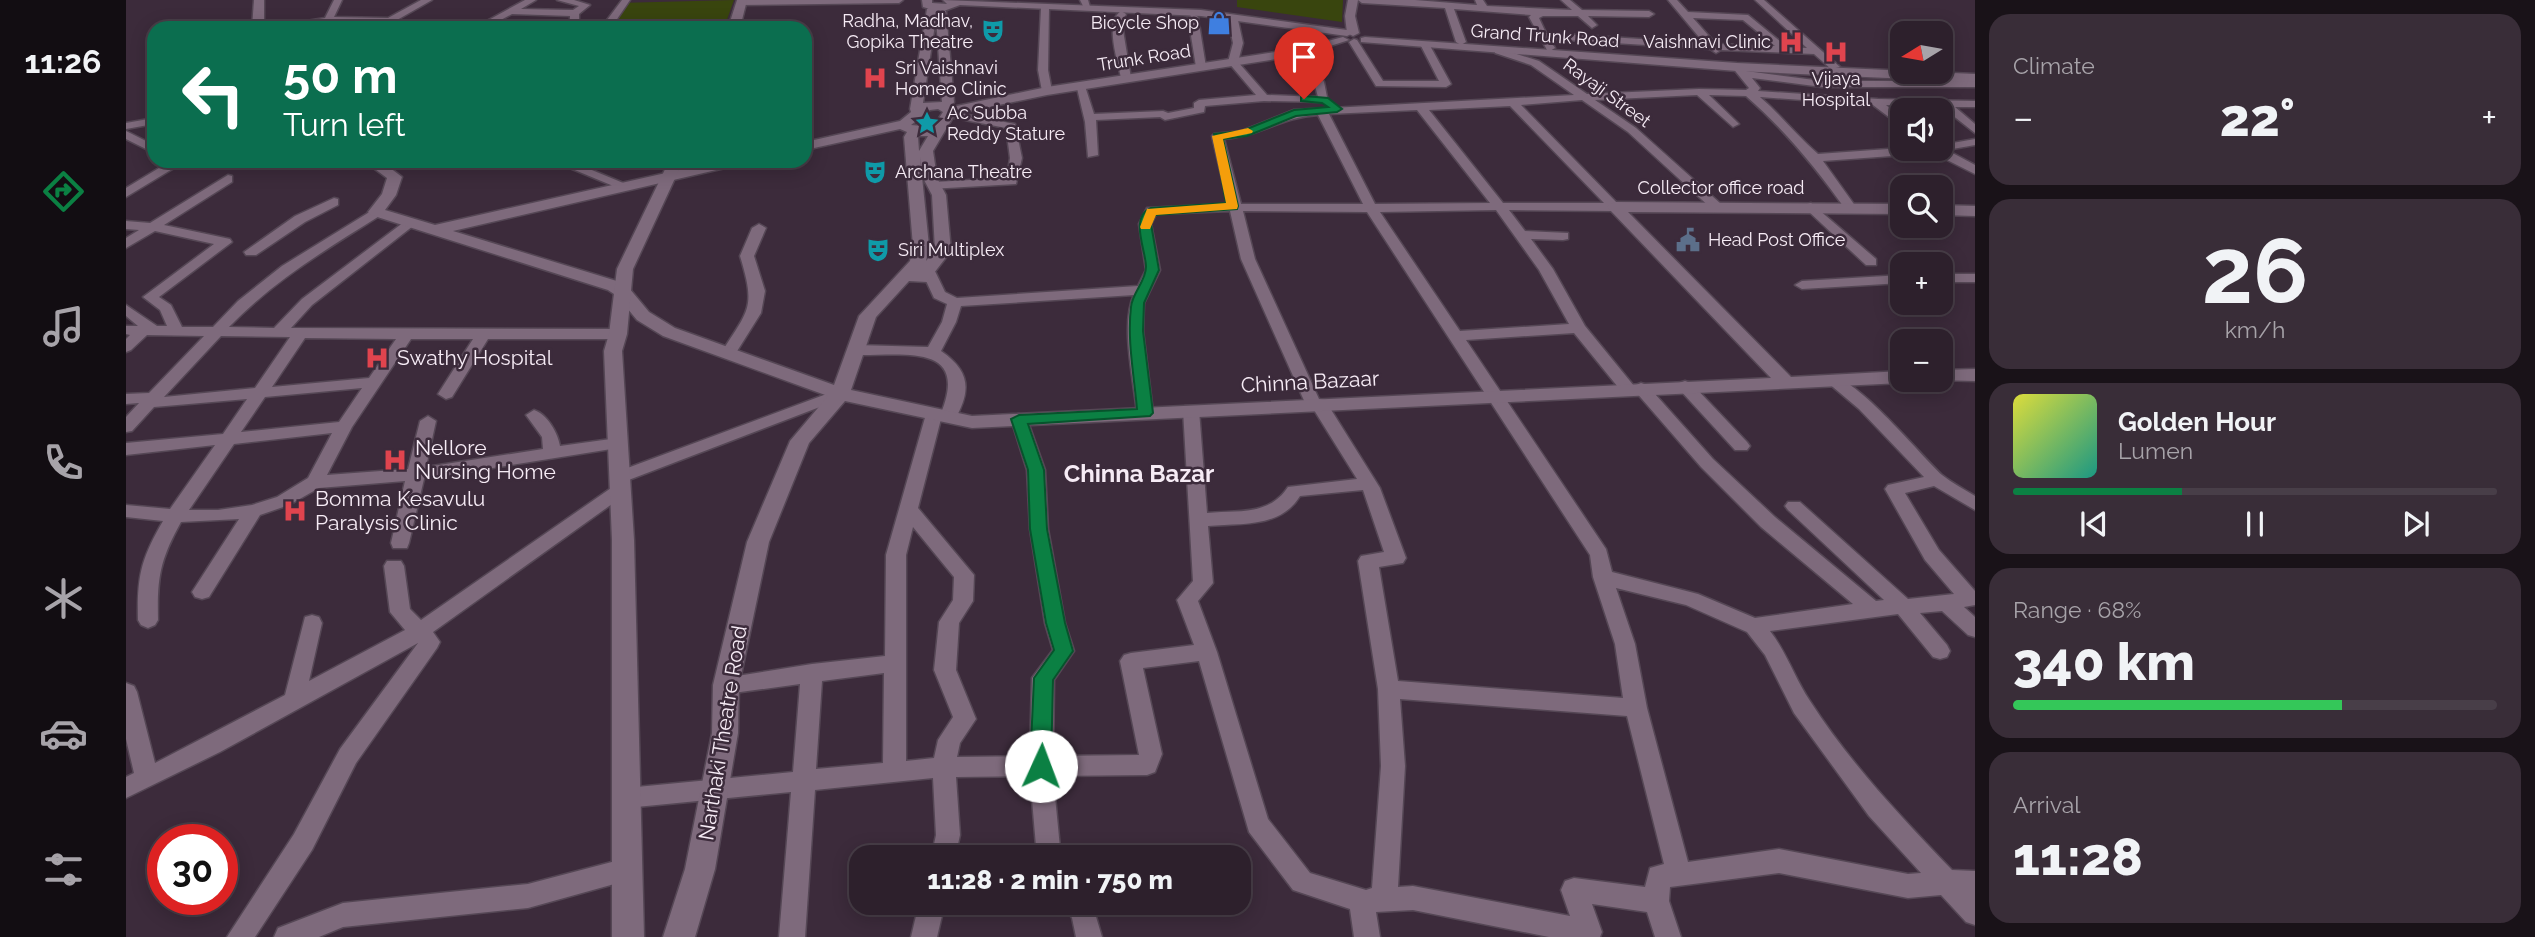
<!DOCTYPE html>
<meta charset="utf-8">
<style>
:root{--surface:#2d202c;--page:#392d38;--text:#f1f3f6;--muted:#a7a3a9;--line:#483e48;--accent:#0b8043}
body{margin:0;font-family:Raleway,sans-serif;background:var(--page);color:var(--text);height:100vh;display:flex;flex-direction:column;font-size:26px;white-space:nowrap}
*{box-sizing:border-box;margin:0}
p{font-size:23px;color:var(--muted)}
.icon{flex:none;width:38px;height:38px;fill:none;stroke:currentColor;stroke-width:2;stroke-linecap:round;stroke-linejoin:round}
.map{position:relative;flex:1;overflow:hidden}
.sheet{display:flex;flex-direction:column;gap:14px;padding:14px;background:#191218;width:560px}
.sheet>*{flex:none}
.banner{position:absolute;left:21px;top:21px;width:665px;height:147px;border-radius:21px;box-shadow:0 4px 18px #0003,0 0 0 2px var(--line);background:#0b6e4f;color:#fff;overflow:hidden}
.needle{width:46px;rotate:259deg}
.buttons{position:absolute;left:1764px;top:21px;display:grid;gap:14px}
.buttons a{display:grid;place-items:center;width:63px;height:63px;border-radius:14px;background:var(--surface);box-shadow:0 4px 18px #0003,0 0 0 2px var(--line);font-size:35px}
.speed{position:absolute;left:21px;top:824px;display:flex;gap:14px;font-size:35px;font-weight:700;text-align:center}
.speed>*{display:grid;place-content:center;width:91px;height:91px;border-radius:50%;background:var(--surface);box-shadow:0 4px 18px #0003,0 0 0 2px var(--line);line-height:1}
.speed .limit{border:10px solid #d22;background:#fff;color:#111}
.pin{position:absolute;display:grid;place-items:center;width:60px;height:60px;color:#fff;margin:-72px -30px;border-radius:50% 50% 50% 0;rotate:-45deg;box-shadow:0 0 7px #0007}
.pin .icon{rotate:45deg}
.me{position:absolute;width:77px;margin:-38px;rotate:2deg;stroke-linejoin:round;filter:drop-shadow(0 0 5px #0008)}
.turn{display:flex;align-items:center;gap:24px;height:147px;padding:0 21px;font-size:32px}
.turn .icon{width:91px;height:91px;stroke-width:2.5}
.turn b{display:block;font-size:49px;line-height:60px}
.big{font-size:52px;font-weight:800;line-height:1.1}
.sheet .widget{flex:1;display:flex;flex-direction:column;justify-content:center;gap:10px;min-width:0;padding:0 24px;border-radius:21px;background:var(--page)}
.sheet .dial{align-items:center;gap:0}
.dial b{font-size:91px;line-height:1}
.song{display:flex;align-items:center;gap:21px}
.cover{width:84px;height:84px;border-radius:10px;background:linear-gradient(135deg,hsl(60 70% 55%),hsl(170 70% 35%))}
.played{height:7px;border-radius:4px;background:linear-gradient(90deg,var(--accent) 35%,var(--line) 35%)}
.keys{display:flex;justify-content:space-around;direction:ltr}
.heat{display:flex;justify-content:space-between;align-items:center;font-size:38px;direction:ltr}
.charge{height:10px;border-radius:5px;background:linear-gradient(90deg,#34c759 68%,var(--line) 0)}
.trip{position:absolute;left:723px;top:845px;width:402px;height:70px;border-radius:21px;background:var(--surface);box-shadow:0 4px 18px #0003,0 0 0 2px var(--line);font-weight:800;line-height:70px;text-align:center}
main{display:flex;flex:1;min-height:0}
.dock{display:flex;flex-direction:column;width:126px;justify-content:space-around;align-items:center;background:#120d12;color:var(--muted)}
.dock .icon{width:49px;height:49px}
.dock .current{color:var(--accent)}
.dock b{font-size:32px;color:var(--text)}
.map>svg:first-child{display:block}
</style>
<main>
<nav class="dock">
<b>11:26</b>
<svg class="icon current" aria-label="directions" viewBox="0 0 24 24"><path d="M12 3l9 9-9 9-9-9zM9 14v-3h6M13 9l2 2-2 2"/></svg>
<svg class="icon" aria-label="music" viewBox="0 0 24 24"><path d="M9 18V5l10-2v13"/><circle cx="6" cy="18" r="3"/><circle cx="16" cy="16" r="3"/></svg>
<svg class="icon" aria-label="phone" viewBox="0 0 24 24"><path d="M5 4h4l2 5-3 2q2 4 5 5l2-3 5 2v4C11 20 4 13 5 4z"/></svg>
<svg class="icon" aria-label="climate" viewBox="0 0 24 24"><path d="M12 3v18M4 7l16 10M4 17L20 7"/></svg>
<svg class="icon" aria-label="car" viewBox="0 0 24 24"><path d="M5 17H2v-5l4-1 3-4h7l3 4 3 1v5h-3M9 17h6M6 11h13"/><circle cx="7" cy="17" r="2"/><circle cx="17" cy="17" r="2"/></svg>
<svg class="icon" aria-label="filters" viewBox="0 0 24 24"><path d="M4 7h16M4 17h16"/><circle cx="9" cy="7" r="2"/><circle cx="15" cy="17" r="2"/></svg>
</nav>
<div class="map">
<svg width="1849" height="937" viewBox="0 0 1849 937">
<rect width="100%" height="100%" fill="#3c2b3b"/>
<g fill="#39450e">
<path d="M608,0L598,28H477L492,3Z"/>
<path d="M1111,0H1217L1216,22L1111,7Z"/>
</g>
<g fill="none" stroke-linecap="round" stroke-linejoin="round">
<g stroke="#554755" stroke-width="3">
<g id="minor">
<path d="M208,0H216L208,17L262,18L295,0H306L264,24L202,23L138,28L199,18Z"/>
<path d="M399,0H410L395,9L447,10L453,6L431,0H448L464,5L453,14V21L445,28H434L444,20V16L386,14L360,28H348Z"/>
<path d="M496,0H504L485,28H475Z"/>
<path d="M616,0H777L773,3L613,5V1Z"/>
<path d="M954,0H962L965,10H959Z"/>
<path d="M1232,0H1289L1351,5L1349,0H1357L1361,6L1446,10L1435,0H1444L1456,10L1523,11L1528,14L1523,17L1462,16L1471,25L1466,28L1452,16H1417L1413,18L1420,33L1578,43L1542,0H1551L1562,12L1622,15L1661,47L1681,48L1629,0H1638L1714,67L1705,69L1688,54L1595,50L1590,53L1584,49L1424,39L1429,48L1424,51L1421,50L1403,17L1405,15L1328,9L1340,42L1335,45L1330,42L1319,8L1236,3ZM1567,18L1617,20L1649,46L1590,44Z"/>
<path d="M919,5L923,8L922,70L926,91L921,94L916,91L912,70L915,8Z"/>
<path d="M995,11L1000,14L996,24L1005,78L1000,81L995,78C992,61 978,22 995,11Z"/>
<path d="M1067,14L1072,17L1080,67L1075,70L1070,67L1062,17Z"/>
<path d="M1107,17L1112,20L1117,43L1112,62L1141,95L1192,97L1188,82L1171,51L1176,48L1181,51L1198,82L1202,102L1138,101L1079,106L1078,112L1039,120L1034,117L970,120L972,155L962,157L959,122L950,84L959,86L968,114L1037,111L1042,113L1068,108V103L1073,100L1130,95L1102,62L1107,43L1102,20Z"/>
<path d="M1228,39L1231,40L1257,81H1313L1294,44L1302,42L1325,84L1320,87L1250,86L1223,42Z"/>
<path d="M1372,48L1413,61L1461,94L1573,89L1620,90L1623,88L1606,67L1611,64L1620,71L1696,81H1849V87H1696L1626,78L1634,88L1632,91L1752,99L1849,101V107H1829L1849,124V133L1816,107L1760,105L1776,119V127L1747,105L1634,97C1655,115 1671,136 1692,154L1776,148L1815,149V145L1849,139V145L1821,150L1849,165V174L1807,153L1697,161L1730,207L1724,211L1720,210C1690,168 1659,130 1620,96L1583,95L1611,122L1613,124L1607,127L1571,95L1469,100L1510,128L1595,204V210H1587L1502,132L1456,100L1395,105L1495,207L1489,211L1383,210L1399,231L1442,233V239L1437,240L1405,239L1427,269L1459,326L1508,386L1515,383L1521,385L1587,459L1649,517L1750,601L1758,600L1662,510L1659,506L1662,502H1674L1782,599L1828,594L1799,560L1759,489L1762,485L1798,477L1733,409L1701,382L1699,379L1701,376C1725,370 1796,457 1816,475C1826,483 1838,489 1849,496V510L1808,486L1779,493L1813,550L1849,591V605L1838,607L1849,617V637L1842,635L1816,611L1794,613L1821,645L1824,651L1821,657L1814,659L1807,657L1772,614L1644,631C1661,653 1669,679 1684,701C1724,763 1775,817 1826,870L1849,871V925L1840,922L1815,895L1782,898L1653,873L1544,887L1543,901L1555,937H1529L1521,912L1466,904L1476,932L1474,937H1423L1287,910L1250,912L1254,937H1228L1224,909L1167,890L1123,832L1073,661L1017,668L1036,754L1029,772L1021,775L927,776L935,858H911L904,776L830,777L834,835L829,858H805L810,835L807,778L689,790L679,937H653L665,792L500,808L492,805L488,798L492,791L500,788L667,772L674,684L600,694L592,691L589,685L592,679L686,664L759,656L760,555L800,414L808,409L815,413C844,342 776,356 730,355L722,350L730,345L802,347L816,322L821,304L808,298L795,270L797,267H807L819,292L831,298L1012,286L1020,270L1013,224L1021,208L1102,204L1086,136L1088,134L1116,131L1168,110L1448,95L1405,65L1369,53V49ZM1384,106L1478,203H1377L1303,110ZM1291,110L1364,203L1249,204L1203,114ZM1192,115L1237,204H1115L1098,139C1134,136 1156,117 1192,115ZM1370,210L1413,270L1443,324L1334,331L1254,212ZM1104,211L1115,259L1180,405L1188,410L1231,479L1162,487C1143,516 1113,510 1081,513L1073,410L1071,406H1059L1057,410L1067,581L1051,600L1068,645L1005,653L998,655L994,661L1013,755L927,756L928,680L948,651L939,623L922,529L919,470L901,419L893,414L887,415L885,419L901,470L904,529L919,623L927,650L906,678L904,756L831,757L834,743L850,719L830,670L833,623L847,601L848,575L792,508L815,419L822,422L828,421C846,390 844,371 815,351L830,322L835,306L1008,295C994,323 1008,382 1011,413L1019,418L1025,417L1027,413L1017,331L1018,303L1034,270L1025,224L1030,214ZM1117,211L1241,212L1464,555L1467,577L1489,644L1497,698L1272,681L1253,567L1277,563L1280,558L1254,488L1199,400L1193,399L1129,259ZM1448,333L1496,392L1502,394L1509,391L1575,467L1635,527L1727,604L1629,618L1572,594L1486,572L1480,549L1340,340ZM1237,490L1258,552L1235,556L1232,561L1252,689L1255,766L1246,888L1240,890L1184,873L1142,819L1091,652L1072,601L1087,583L1082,526C1115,523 1155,528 1174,496ZM787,527L828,577L827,600L813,622L808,670L827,717L812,740L808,758L780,761V555ZM1490,588L1560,605L1621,632L1639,655L1668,713L1743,816L1795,873L1782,874L1653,849L1562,862L1521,708L1509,644ZM758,673L757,763L690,769L696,681ZM1274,699L1501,716L1538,864L1524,868L1519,887L1448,878L1439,881L1435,890L1444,916L1287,886L1272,887L1279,766Z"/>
<path d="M822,111L889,124L896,158L890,184L804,189L802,186L808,182L881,178L884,158L880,128L818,116V112Z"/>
<path d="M28,118V124L0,129V123Z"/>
<path d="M0,131L28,145V153L0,139Z"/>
<path d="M427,161H444L507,187L497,190Z"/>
<path d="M38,165L48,168L0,197V188Z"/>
<path d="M102,175L106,176V182L38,225L104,239L106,242L33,297L45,305L56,327H87L112,301L156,266L250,208L256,212L255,215C201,249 147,281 103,327L148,328L176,299L282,219L288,223L287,226L186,305L165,328L492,329L500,334L492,339H362L326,397L320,399L312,394L347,339H285L226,427L201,475L282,469L294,421L302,416L310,421L300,467L417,449L416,437L400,415L408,410C421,414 432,433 434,446L492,438L498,439L501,443L498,447L298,479L283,543L281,548H267L265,543L279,481L193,488L163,505L134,515L83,597L76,599L69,597L66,592L113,519L55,522C34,560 31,577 32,620L29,625L22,628L15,625L12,620C11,576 15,559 37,521L0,517V505L44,509L89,445L0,455V443L97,434L121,399L28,407L6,431L0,432V417L13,403L0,404V394L23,393L78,336L21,335L5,350L0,352V339L4,335L0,334V326H12L0,316V305L31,326H41L34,310L17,297L88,244L29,231L0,248V238L13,230L0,229V221L24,223ZM95,336L164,337L129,388L38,397ZM179,338L270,339L243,378L146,387ZM236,388L213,422L115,432L139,397ZM206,433L182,478L151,497L126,505L92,510H63L108,444Z"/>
<path d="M208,198L212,199V205L179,222L130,255H120L118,252L169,216Z"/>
<path d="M1685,203L1750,259V265H1740L1681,210V204Z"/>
<path d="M633,224L640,228L628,256L639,291L635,313L608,356L603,358L595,353C623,309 630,308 614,256L626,228Z"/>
<rect x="1815" y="274" width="34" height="8"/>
<path d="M1776,275V283L1676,289L1669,285L1676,281Z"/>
<path d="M1559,381L1565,383L1621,442L1624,446L1621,450H1609L1553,389L1551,386L1553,383Z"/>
<path d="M714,389L720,391L722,394L720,397L500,481L494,483L485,477L488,473Z"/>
<path d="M494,484L503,490L500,494L307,632L314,642L311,648L230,763L186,850L129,937H101L168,834L214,749L292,643L94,752L0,798V777L8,773L0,739V683L8,686L11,692L29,763L159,695L179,617L186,615L193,617L196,623L183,681L279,630L264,612L258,566L261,561H275L278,566L284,609L295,620L488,486Z"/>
<path d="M501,858L510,862L513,870L510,878L402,908L217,927L193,937H148L152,928L217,903L402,884Z"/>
<path d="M793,903H819L811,937H785Z"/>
<path d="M936,903H966L976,937H950L946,918Z"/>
</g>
</g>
<g stroke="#554755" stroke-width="3">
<g id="tertiary">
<path d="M128,0H138V28H126Z"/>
<path d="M1222,0H1232L1229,16L1233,33L1227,36L1221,33L1219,16Z"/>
<path d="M806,6L820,11L828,102L826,107L921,87L1175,48L1217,37L1223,40L1176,55L921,95L829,114L807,151L811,178L820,195L825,251L801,282L783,281L750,317L725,390L846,416L1645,378L1484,210L1481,207L1484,204L1489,202L1776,204V214L1502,212L1665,377L1776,371V380H1784L1776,383L846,428L719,401L683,443L643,542L613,685L612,733L589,869L569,937H537L559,869L586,733L587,685L621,542L664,441L702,396L537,336L511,320L491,296L482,290L245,215L242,212L256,194L261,178L238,161H255L276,177L270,195L259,210L309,225L593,161H619L612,165L327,231L494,282L503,288L523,312L549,328L708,385L733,316L784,261L787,246L778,137L781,132L774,129L679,150V142L774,121L785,112L784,109L801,9ZM810,18L816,102L797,103ZM812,109L817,112L807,127L785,125L804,110ZM792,136H802L793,151L792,137ZM794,157L797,178L806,195L809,250L800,261L803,246Z"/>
<path d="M1815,205L1849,206V216L1815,215Z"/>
<path d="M1849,369V381L1808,380H1815V370Z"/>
</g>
</g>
<g stroke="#554755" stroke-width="3">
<g id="secondary">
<path d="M611,0H621L614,28H602Z"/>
<path d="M796,0H806V3L821,4L817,0L1075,10L1221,30L1227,33L1221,36L1075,16L834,5L815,12L797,7Z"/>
<path d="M1239,37L1611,63L1849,74V82L1611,71L1235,42V38Z"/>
<path d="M543,161H557L507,269L501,334L496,351L508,540L518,937H486V540L478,351L483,334L491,269Z"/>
</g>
</g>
<use href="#minor" fill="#7e6a7c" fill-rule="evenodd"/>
<use href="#tertiary" fill="#7e6a7c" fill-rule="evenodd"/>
<use href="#secondary" fill="#7e6a7c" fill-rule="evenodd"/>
</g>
<path fill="#0b8043" stroke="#07532c" stroke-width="2" d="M1178,96L1202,98L1216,109L1211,112L1170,116L1121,136L1097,139L1112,206L1111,209L1029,215L1025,224L1033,270L1018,303L1017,331L1027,413L1024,416L902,424L918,470L921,529L939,623L947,651L927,680L925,766L922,773L915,775L907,773L904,766L908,678L928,650L920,623L904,529L902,470L885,419L893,415L1011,409C1008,375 1001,340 1005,307C1006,293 1020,281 1020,267C1020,250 1003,217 1025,208L1100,203L1088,134L1116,131L1168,110L1202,107L1196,103L1175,101V97Z"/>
<path fill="#f59e0b" d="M1122,128L1127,131L1126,133L1097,139L1112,206L1111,209L1030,215L1024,229H1015L1014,227L1021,209L1100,203L1086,136Z"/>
<defs>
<g id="shop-bare" transform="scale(1.89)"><path d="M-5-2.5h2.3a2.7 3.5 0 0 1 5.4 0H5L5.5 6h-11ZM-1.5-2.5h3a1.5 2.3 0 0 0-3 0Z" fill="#3f7fe0" stroke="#3c2b3b" stroke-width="2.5" paint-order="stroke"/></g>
<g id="theatre-bare" transform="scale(1.89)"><path d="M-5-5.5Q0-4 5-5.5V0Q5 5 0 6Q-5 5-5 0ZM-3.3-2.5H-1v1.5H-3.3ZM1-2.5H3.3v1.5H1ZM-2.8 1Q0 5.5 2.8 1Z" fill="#0f9aa8" stroke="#3c2b3b" stroke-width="2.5" paint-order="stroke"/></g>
<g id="hospital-bare" transform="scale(1.89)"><path d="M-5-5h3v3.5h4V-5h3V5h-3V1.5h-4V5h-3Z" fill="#e0444e" stroke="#3c2b3b" stroke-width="2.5" paint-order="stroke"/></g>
<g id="sight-bare" transform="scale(1.89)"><path d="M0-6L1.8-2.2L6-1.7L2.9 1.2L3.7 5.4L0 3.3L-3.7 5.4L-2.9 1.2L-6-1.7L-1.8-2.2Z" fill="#0f9aa8" stroke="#3c2b3b" stroke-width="2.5" paint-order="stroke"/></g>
<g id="civic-bare" transform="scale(1.89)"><path d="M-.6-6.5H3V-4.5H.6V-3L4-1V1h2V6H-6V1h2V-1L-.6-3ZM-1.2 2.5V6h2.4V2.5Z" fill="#5c6f8a" stroke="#3c2b3b" stroke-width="2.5" paint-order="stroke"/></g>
</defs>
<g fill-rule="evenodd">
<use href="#shop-bare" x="1093" y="23"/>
<use href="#theatre-bare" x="867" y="31"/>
<use href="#hospital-bare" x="1665" y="42"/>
<use href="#hospital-bare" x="1710" y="52"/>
<use href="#hospital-bare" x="749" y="78"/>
<use href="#sight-bare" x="801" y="123"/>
<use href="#theatre-bare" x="749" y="172"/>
<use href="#civic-bare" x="1562" y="240"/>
<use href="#theatre-bare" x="752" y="250"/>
<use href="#hospital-bare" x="251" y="358"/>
<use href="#hospital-bare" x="269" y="460"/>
<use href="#hospital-bare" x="169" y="511"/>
</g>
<g text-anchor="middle" stroke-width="5" stroke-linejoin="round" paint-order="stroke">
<g font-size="18" fill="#f6ebf5" stroke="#3c2b3b" text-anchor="start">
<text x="847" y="27" text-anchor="end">Radha, Madhav,<tspan x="847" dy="21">Gopika Theatre</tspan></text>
<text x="1073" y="29" text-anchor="end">Bicycle Shop</text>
<text x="1645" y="48" text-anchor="end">Vaishnavi Clinic</text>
<text x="769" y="74">Sri Vaishnavi<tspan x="769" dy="21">Homeo Clinic</tspan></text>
<text x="1710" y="85" text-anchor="middle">Vijaya<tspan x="1710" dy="21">Hospital</tspan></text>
<text x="821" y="119">Ac Subba<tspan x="821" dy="21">Reddy Stature</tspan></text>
<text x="769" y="178">Archana Theatre</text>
<text x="1582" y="246">Head Post Office</text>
<text x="772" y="256">Siri Multiplex</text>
</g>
<g font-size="18" fill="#f6ebf5" stroke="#3c2b3b">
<text transform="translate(1419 36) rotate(4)" y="6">Grand Trunk Road</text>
<text transform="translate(1018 58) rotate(-9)" y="6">Trunk Road</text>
<text transform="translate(1481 93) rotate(36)" y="6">Rayaji Street</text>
<text x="1595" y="194">Collector office road</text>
</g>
<g font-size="21" fill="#f6ebf5" stroke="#3c2b3b" text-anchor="start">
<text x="271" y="365">Swathy Hospital</text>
<text x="289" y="455">Nellore<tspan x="289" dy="24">Nursing Home</tspan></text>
<text x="189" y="506">Bomma Kesavulu<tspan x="189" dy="24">Paralysis Clinic</tspan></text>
</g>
<g font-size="21" fill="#f6ebf5" stroke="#3c2b3b">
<text transform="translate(1184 382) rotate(-3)" y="7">Chinna Bazaar</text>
<text transform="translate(597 733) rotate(-81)" y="7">Narthaki Theatre Road</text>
</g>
<g font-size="24" font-weight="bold" fill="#f6ebf5" stroke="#3c2b3b">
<text x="1013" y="482">Chinna Bazar</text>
</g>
</g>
</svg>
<div class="buttons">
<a><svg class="needle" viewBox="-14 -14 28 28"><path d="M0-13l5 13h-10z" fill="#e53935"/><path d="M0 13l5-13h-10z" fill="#a7a3a9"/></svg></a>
<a><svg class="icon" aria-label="sound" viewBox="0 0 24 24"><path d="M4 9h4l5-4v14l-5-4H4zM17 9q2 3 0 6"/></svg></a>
<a><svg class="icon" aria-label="search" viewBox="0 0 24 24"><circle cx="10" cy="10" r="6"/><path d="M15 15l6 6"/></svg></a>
<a>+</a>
<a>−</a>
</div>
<div class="speed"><div class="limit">30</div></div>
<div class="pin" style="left:1178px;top:99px;background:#d93025"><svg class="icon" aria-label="arrive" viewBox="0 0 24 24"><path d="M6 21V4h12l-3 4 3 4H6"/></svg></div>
<svg class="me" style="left:915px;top:766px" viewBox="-20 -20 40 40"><circle r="19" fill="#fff"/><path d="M0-13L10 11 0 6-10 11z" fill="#0b8043"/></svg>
<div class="trip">11:28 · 2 min · 750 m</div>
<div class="banner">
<div class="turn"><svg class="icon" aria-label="left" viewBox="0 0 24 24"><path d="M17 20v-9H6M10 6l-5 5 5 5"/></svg><div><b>50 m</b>Turn left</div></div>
</div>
</div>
<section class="sheet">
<div class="widget"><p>Climate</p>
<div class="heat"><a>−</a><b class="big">22°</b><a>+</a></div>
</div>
<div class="widget dial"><b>26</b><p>km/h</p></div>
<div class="widget">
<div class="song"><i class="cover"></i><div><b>Golden Hour</b><p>Lumen</p></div></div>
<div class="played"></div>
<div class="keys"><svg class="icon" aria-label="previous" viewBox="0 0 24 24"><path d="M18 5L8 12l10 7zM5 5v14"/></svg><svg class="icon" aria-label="pause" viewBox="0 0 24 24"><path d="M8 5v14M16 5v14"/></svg><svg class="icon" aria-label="next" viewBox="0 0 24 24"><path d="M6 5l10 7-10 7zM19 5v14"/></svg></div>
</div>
<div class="widget"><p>Range · 68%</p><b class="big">340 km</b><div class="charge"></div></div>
<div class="widget"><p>Arrival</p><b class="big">11:28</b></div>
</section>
</main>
